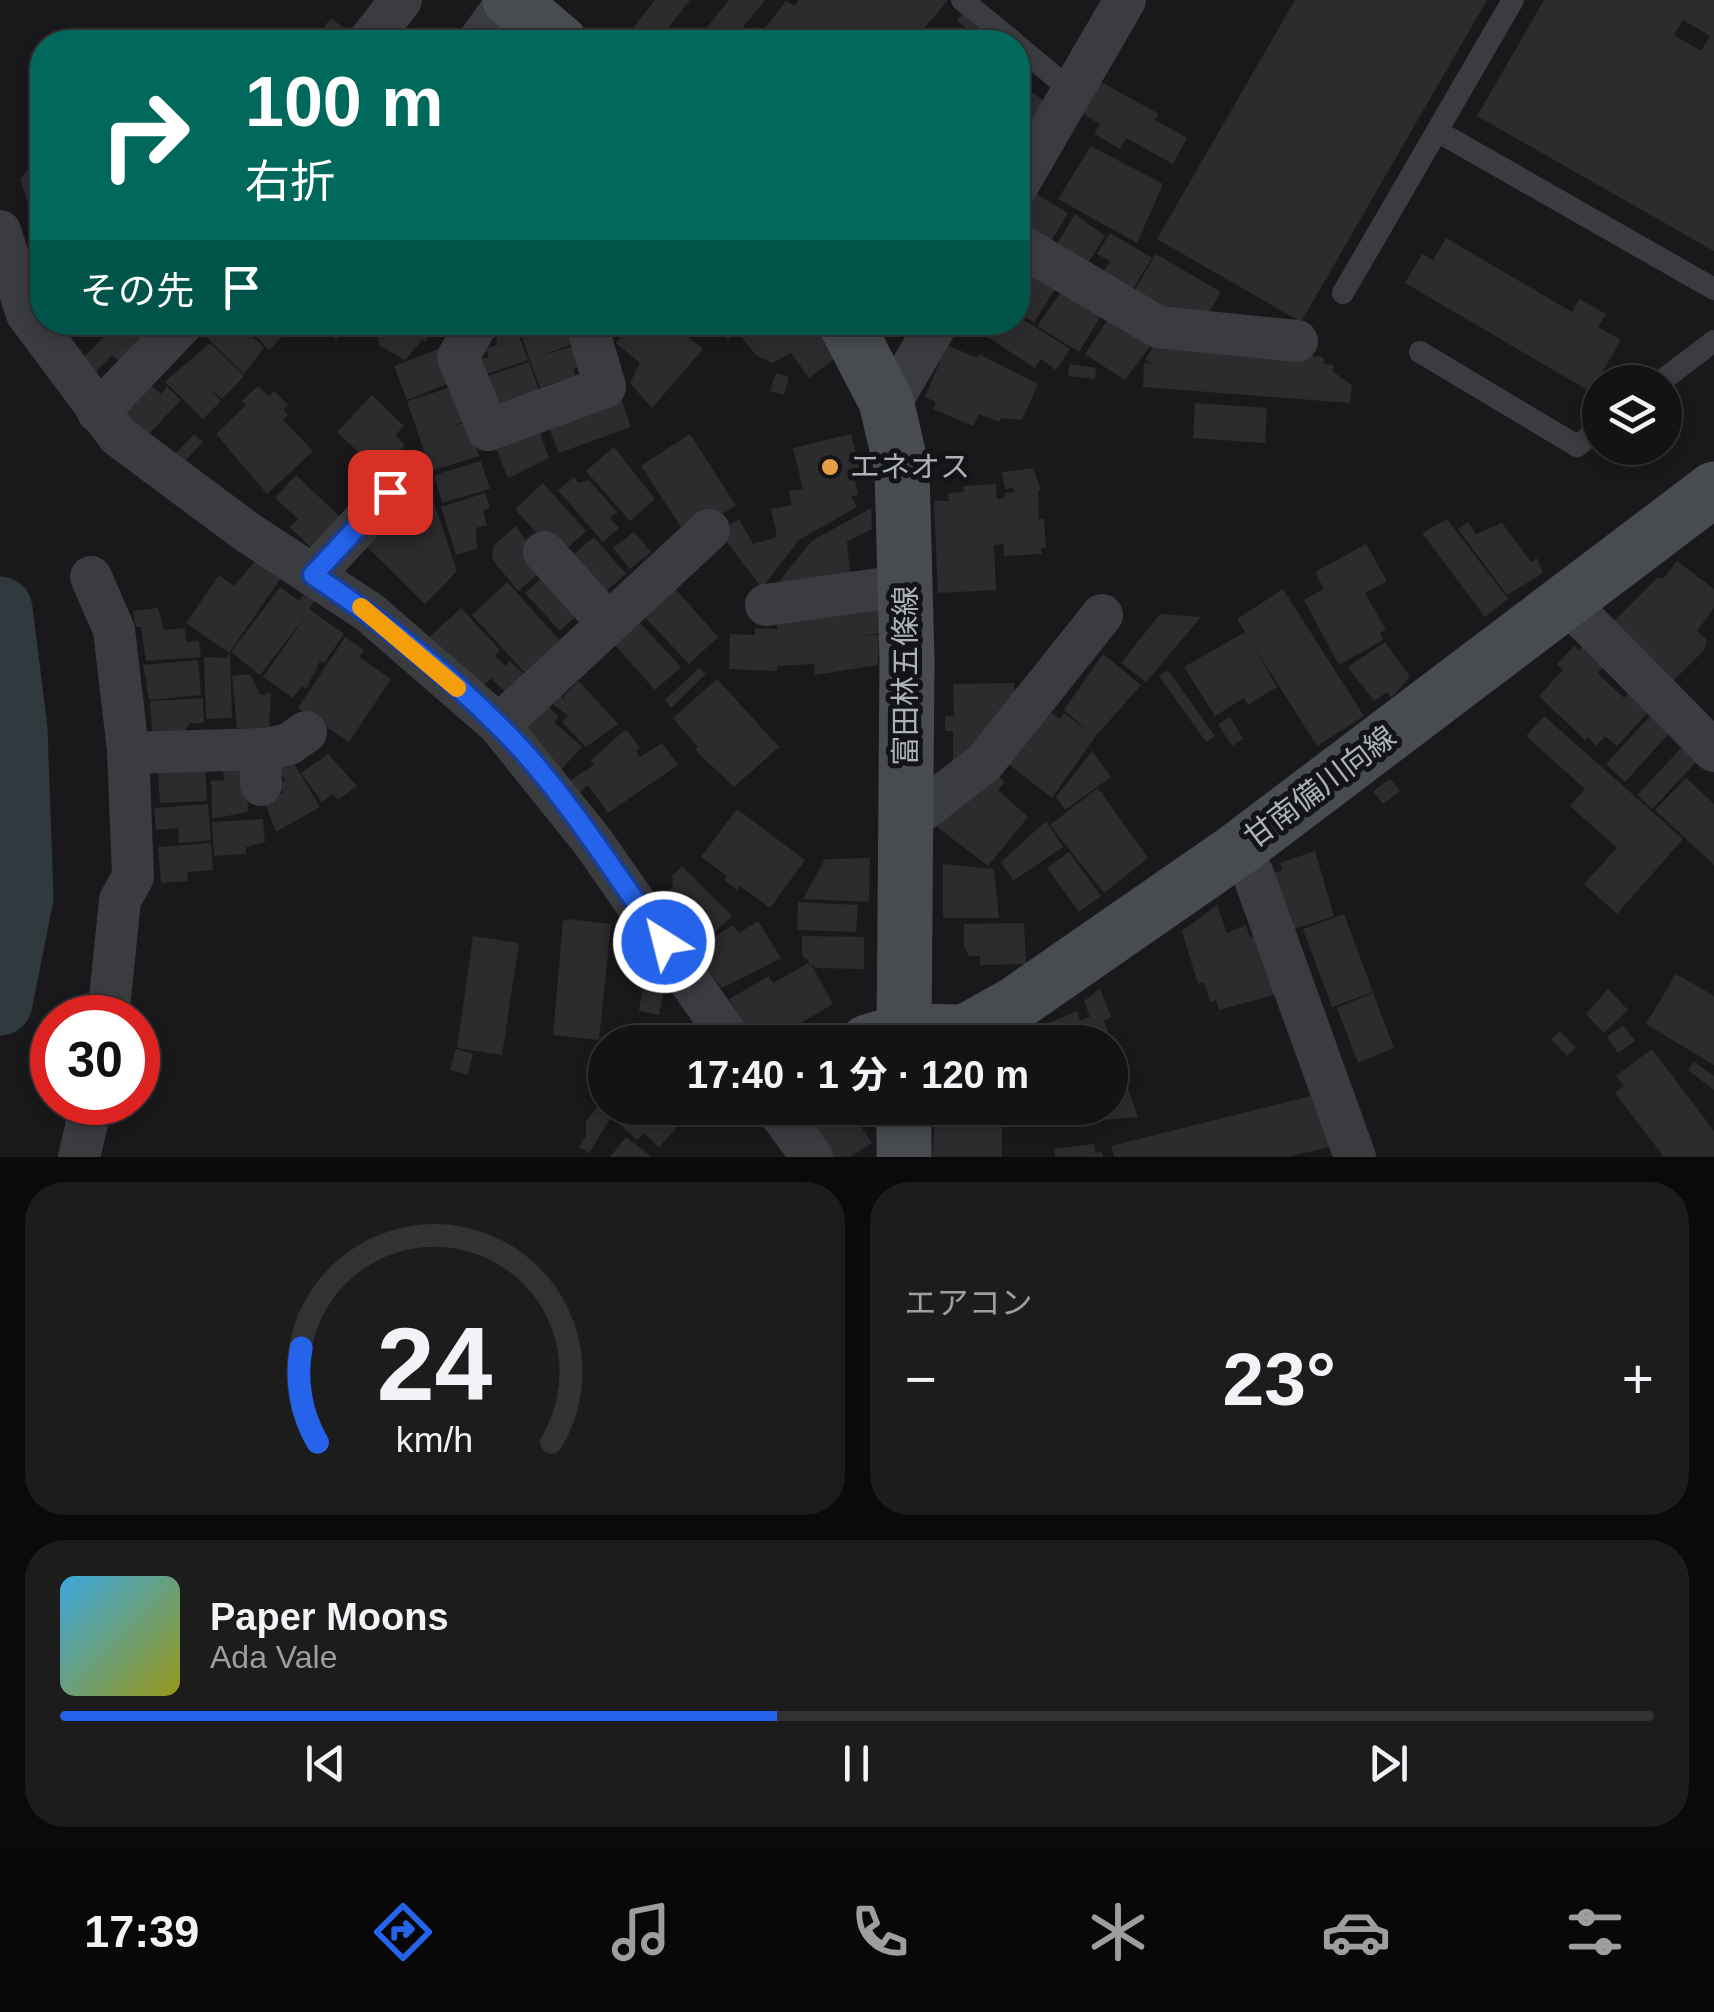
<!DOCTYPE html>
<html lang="ja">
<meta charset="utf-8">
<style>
:root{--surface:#131314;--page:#1c1c1d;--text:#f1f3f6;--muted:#9d9ea0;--line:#323234;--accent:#2563eb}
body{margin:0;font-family:Helvetica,"Noto Sans JP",sans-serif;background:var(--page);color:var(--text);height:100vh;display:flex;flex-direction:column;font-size:38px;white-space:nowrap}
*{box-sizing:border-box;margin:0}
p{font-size:32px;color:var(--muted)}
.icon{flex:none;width:55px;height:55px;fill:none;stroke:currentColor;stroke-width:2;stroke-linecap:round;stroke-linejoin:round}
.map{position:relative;height:1157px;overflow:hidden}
.drawer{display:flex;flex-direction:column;gap:25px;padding:25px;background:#0a0a0b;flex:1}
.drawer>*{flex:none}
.banner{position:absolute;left:30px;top:30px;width:1000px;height:305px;border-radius:40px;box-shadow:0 5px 15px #0003,0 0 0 2px var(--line);background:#00695c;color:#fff;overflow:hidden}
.tools{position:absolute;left:1582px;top:365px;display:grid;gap:20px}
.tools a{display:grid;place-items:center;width:100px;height:100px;border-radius:50%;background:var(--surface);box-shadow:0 5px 15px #0003,0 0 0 2px var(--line);font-size:50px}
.speed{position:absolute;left:30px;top:995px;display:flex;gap:20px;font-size:50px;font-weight:700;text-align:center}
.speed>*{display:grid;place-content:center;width:130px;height:130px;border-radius:50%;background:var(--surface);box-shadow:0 5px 15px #0003,0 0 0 2px var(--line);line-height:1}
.speed .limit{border:15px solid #d22;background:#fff;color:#111}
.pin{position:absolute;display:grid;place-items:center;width:85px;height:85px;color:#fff;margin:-42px;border-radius:20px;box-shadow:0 5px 15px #0006}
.me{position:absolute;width:110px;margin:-55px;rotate:324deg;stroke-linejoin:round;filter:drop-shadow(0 0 8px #0008)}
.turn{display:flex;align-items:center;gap:35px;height:210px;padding:0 50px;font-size:45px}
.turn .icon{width:130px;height:130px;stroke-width:2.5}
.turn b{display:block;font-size:70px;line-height:85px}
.then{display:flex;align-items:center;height:95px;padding:0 50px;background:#0003;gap:20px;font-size:38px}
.big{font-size:75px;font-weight:700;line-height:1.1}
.drawer .card{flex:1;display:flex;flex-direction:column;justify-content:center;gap:15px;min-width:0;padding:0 35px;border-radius:40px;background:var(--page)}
.drawer .dial{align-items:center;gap:0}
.dial svg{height:260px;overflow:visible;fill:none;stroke:var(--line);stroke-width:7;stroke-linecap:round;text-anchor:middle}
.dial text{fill:var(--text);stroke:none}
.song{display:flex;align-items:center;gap:30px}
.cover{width:120px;height:120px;border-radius:15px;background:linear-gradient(135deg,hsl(200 70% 55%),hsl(60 70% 35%))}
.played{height:10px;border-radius:5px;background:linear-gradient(90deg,var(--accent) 45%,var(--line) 45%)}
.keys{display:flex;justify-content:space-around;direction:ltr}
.heat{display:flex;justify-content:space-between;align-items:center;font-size:55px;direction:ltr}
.drawer .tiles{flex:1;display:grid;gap:25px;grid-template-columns:1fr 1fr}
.card:last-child{grid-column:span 2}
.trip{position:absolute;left:588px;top:1025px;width:540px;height:100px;border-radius:50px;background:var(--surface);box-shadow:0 5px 15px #0003,0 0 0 2px var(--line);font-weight:700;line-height:100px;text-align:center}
.dock{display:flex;height:160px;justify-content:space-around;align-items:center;background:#080808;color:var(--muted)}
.dock .icon{width:70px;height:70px}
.dock .current{color:var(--accent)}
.dock b{font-size:45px;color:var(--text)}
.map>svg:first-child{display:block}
</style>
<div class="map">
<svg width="1714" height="1157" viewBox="0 0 1714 1157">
<rect width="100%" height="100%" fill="#19191b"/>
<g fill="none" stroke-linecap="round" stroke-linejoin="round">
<path stroke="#30393e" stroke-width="65" d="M0,609L15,729L21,897L0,1003"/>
</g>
<g fill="#2c2c2f" fill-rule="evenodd">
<path d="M655,0H690L657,42H622Z"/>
<path d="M729,0H765L731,42H695Z"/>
<path d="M798,0H948L913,42H754L786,1L795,6Z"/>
<path d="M1295,0H1487L1301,322L1157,239Z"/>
<path d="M1544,0H1714V251L1477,116ZM1683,20L1710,36L1701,51L1674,35Z"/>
<path d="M962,14L997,42H983L957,21Z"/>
<path d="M331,18L349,32L341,42H312Z"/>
<path d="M1018,74L1026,81L1023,85L1050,106L1018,156Z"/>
<path d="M1099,81L1159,114L1155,120L1187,138L1173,164L1126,138L1120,149L1094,134L1100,124L1081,113Z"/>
<path d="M1091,146L1163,184L1137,243L1058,199Z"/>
<path d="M34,163L42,169V228L38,234L20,179Z"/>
<path d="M1035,193L1068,213L1046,250L1018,233V221Z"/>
<path d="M1075,214L1105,236L1083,271L1052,252Z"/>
<path d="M1110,233L1152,258L1131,292L1102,274L1110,261L1097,254Z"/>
<path d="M1446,238L1572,312L1579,299L1606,314L1598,327L1621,340L1591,392L1405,283L1422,254L1433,260Z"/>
<path d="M1156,254L1221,292L1203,322L1174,318L1133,293Z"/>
<path d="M1018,263L1056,287L1034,323L1018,312Z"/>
<path d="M1063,289L1089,311L1094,303L1105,309L1079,352L1037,326Z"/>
<path d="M1018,316L1070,349L1056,370L1041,359L1035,368L964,322H1018Z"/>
<path d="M1109,318L1154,341L1125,380L1085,354Z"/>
<path d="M118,322H130L145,337L120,362L112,355L95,373L81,360Z"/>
<path d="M216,322L229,331L239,322L264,348L244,374L204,335Z"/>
<path d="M242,322H290L293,326L269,350Z"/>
<path d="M317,322H352L336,340Z"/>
<path d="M388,322H425L433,327L426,342L422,340L405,360L380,346L378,340Z"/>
<path d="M514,322L528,360L484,375L479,360L489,357L486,349L497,345L496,328Z"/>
<path d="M516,322H571L578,342L540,356L577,345L580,367L573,369L579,384L564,389L561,380L540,388Z"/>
<path d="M633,322H652L668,336L676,326L703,349L652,408L630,383L640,363L616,343Z"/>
<path d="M703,322H748L728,340L714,324L708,329Z"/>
<path d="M754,322H823L842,353L809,378L791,353L772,363L756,355L739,334Z"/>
<path d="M1158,338L1323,357L1324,364L1333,365V372L1352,385L1350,403L1143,387L1144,363L1153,364L1145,360Z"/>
<path d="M210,343L244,376L222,399L209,388L221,401L203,419L165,382Z"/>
<path d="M947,345L977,358L979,354L1038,384L1022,420L1001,418L999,422L979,414L973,426L933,409L936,402L925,397Z"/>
<path d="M441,348L454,381L407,400L394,366Z"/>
<path d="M529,362L541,396L500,409L488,376Z"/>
<path d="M1070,364L1096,368L1095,379L1068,376Z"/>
<path d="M776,373L789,377L784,395L770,391Z"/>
<path d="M146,380L161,394L167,387L181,400L144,439L120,416Z"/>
<path d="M258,386L269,396L274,391L288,405L283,410L288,415L283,420L313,451L267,494L216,434L246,405L242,401Z"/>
<path d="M455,386L467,420L454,426L468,422L479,456L431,471L407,401Z"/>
<path d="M372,395L404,426L395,435L405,445L380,472L337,432Z"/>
<path d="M621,398L631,427L559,453L547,423Z"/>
<path d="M1195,403L1267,408L1265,443L1193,438Z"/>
<path d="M538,428L549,458L508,478L494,444Z"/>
<path d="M194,434L203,442L185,461L176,453Z"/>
<path d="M690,434L736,506L685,533L641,466Z"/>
<path d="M851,434L860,470L853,472L858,495L851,496L857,507L799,540L762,588L719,532L739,519L753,544L777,537L771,509L792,505L789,491L803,489L793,448Z"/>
<path d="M614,447L655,499L630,521L586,471Z"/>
<path d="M481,461L490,489L442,503L434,475Z"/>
<path d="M1033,468L1041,490L1038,491L1039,519H1044L1046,548H1041L1042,554L1004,556L1003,544L994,545L996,590L938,593L934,501H949L948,493L964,492L963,486L996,484L997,499L1005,498V493L1015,492L1013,488L1005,489L1002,472Z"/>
<path d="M296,475L342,519L313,549L290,527L298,519L275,498Z"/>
<path d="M425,476L457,571L425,604L361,541Z"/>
<path d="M574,477L578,483L589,480L617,512L610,518L619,528L603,542L558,490Z"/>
<path d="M543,483L586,531L566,549L541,538L515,509Z"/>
<path d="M485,493L490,508L483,510L487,525L476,528L477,549L456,555L441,507Z"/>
<path d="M871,508L872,529L847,542L851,582L776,585L812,541Z"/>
<path d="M1447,519L1508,599L1485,617L1422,533Z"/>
<path d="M1468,522L1476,534L1502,523L1531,562L1537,558L1543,573L1507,595L1458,529Z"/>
<path d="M516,526L545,568L518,591L492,559L493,546Z"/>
<path d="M634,532L651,552L630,569L613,548Z"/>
<path d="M594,537L626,574L601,595L569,558Z"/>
<path d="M1366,544L1387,581L1365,593L1386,630L1380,633L1383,640L1339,665L1304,600L1324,589L1315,572Z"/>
<path d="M260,555L285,572L229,653L186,623L219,575L234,586Z"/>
<path d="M1677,561L1714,589V608L1697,631L1707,640L1705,649L1673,681L1614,621L1658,577L1663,579Z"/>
<path d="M548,572L583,610L560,631L525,593Z"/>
<path d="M507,582L563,644L528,676L472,615Z"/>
<path d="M670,583L718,637L689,664L643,615Z"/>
<path d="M280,587L299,601L310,587L320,594L309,609L344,634L324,663L320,661L306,689L302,686L293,698L263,677L308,613L260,675L231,652Z"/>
<path d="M1283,589L1364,716L1317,746L1253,645L1277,687L1248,705L1244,698L1215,716L1184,667L1245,632L1237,619Z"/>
<path d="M880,600V633L861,636L879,635L878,665L815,675L814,664L777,666V671L729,669L730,634L755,635V628L777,629V616Z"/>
<path d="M158,608L164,630L185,628L186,642L199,641L201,657L146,661L141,627H136L133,611Z"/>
<path d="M461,608L500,650L495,655L505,666L510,661L529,679L510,697L491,678L483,686L426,640Z"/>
<path d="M1160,614L1201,617L1146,682L1121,663Z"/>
<path d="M640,623L681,667L655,690L615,645Z"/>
<path d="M345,637L364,650L359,657L391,679L349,742L298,708Z"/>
<path d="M1385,642L1410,677L1391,698L1387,692L1374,701L1348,667Z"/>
<path d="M1586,643L1607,663L1597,673L1624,698L1630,691L1651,709L1617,746L1605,736L1596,746L1588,737L1585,740L1539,696L1563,670L1557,664L1574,646L1579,650Z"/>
<path d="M230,653L232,718L206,719L204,657L226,658Z"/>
<path d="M1103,654L1141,685L1095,737L1052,798L1007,763L1047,710L1060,719L1064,713L1088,731L1064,710Z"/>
<path d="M198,660L201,695L149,700L143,665Z"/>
<path d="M699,668L706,674L671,708L665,700Z"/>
<path d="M1168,670L1215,736L1206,742L1159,676Z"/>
<path d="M250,674L261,695L271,693L269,730L237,728L232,676Z"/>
<path d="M717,679L779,747L734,787L695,750L698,747L673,718Z"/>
<path d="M579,681L618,724L586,747L562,722L568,716L548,700L556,692L566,701L563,696Z"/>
<path d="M1014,683L1015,699L964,761L953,762V731H945V716H954L953,684Z"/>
<path d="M203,698L204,723H190L182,735L152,732L150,701Z"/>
<path d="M541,700L559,717L554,722L582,747L558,773L518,730Z"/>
<path d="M1653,713L1672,730L1625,782L1606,764Z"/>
<path d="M1544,716L1683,839L1617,914L1584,884L1617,848L1570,806L1585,789L1526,736Z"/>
<path d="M1230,717L1243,739L1232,746L1218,724Z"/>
<path d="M626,729L640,748L636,751L640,757L662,743L678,765L608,813L588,785L575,797L565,784L594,765L591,760Z"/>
<path d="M1685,744L1699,759L1652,809L1637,795Z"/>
<path d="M1092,751L1111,777L1065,810L1056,797Z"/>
<path d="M328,754L357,786L338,800L333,794L322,802L301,773Z"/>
<path d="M292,760L320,807L276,832L265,803L284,793L279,784L285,780L278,769Z"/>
<path d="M205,764L207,801L160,803L158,767Z"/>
<path d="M246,769L248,812L212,819L211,781L224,780L223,770Z"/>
<path d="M993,771L1005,782L998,790L1028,817L988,866L936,826Z"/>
<path d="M1686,778L1714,804V865L1655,810Z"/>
<path d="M1390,779L1400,791L1383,804L1373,791Z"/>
<path d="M1098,788L1148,858L1104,893L1050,825Z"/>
<path d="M208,804L211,840L179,843L178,828L156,830L154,808Z"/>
<path d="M737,809L805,860L770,908L740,886L737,890L724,880L727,876L701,857Z"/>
<path d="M263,819L265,842L246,847V854L214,856L212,822Z"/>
<path d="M1046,821L1063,847L1013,881L1001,862Z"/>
<path d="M211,843L213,870L187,872L188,881L161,883L158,847Z"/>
<path d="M1315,851L1334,916L1291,930L1272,874L1282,870L1280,863Z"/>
<path d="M1069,852L1101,896L1079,912L1047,868Z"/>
<path d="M870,858L869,902L803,899L825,859Z"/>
<path d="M943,864L994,869L999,918H943Z"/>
<path d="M682,866L732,916L713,934L704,924L697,930L690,924L679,933L654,903L673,887L672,876Z"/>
<path d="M798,902L858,905L856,932L797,930Z"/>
<path d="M1217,905L1227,933L1246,925L1250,938L1260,935L1277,994L1219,1010L1216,1000L1210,1002L1204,982L1198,984L1182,931Z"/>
<path d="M1344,914L1373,992L1332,1007L1303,929Z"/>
<path d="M568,919L611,924L599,1040L553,1035L563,921Z"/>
<path d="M758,921L781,958L722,988L697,958L715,947L711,939L733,925L739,933Z"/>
<path d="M1024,923L1026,964L980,965V956H969L964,947V924Z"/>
<path d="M473,936L519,943L502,1055L457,1048Z"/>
<path d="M802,936L864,937V969L816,968L802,955Z"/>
<path d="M810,962L833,1004L769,1042H755L729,999L769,976L773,983Z"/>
<path d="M645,974L666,978L659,1015L639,1011Z"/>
<path d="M1676,974L1714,996V1065L1646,1024Z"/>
<path d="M1100,989L1111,1017L1104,1021L1138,1117L1056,1124L1048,1108H1110V1042H1030L1039,1038L1038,1032L1052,1027L1051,1022L1077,1011L1080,1020L1090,1017L1084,1001Z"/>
<path d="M1608,989L1628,1010L1604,1033L1586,1014Z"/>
<path d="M1373,993L1394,1048L1358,1063L1337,1008Z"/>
<path d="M1623,1025L1635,1041L1618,1053L1607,1037Z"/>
<path d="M1560,1031L1576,1048L1567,1056L1551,1039Z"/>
<path d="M456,1049L473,1054L468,1075L450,1070Z"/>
<path d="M1652,1049L1714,1131V1157H1664L1615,1093L1624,1086L1616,1076Z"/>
<path d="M1694,1062L1714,1076V1090L1688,1070Z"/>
<path d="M1319,1094L1333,1146L1288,1157H1114L1111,1146Z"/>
<path d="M605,1098V1108H683L689,1114L659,1147L644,1133L637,1140L611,1117L589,1153L579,1147L586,1136V1121Z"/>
<path d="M816,1108H866L848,1120L853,1126L858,1122L872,1143L850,1157H833L803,1116Z"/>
<path d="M936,1108H968L987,1118L988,1127L1002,1126V1157H932Z"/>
<path d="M974,1108H1045L1008,1128L999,1117Z"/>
<path d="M626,1137L652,1157H610Z"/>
<path d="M1094,1144L1095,1153L1102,1151L1103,1157H1055L1054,1149Z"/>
</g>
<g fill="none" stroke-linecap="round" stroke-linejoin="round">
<g stroke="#3a3c3f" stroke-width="22">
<path d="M962,0L1014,42"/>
<path d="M1018,46L1072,91"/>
<path d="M1437,131L1714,289"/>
<path d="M1343,293L1513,0"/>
<path d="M1420,352L1577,446L1600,428"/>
<path d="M1660,382L1714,341"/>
</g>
<g stroke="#3a3c3f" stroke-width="42">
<path d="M368,42L401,0"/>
<path d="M478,42L508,0"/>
<path d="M1018,185L1125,0"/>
<path d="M0,231L27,314L118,436L247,532L369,612L499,725L593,842L732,1042"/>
<path d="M1018,244L1158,327L1297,341"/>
<path d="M478,322L458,357L488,430L605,387L586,322"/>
<path d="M887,409L938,322"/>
<path d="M98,412L184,322"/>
<path d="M544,552L608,623"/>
<path d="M313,575L390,492"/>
<path d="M91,577L114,630L128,750L133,877L120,900L108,1018"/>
<path d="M1566,601L1714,751"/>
<path d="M766,605L907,585"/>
<path d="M499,725L709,530"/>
<path d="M260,749L261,785"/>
<path d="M128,753L267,749L289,744L306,732"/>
<path d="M906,823L984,763L1102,615"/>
<path d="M1237,850L1253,874L1355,1157"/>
<path d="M776,1108L812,1157"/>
<path d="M79,1157L92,1102"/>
</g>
<g stroke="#484b4f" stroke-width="55">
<path d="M510,0L560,42"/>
<path d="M845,322L886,401L902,470L907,659L904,1042"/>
<path d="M867,1042L904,1031L965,1032L1015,1004L1237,850L1714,489"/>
<path d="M904,1108V1157"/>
</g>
</g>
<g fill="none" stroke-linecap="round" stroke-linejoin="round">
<g stroke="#184099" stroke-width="25">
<path id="route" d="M390,492L313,575C378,618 442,669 497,724C562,787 611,869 664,942"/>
</g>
<use href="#route" stroke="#2563eb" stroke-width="18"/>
<path stroke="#f59e0b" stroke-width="18" d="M361,607L457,688"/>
</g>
<circle fill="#e59d46" stroke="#141416" stroke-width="4" cx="830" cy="467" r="10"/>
<g text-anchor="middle" stroke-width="10" stroke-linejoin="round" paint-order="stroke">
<g font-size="30" fill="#acb2b9" stroke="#141416" text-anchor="start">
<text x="850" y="477">エネオス</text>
</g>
<g font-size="30" fill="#acb2b9" stroke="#141416">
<text transform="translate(906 676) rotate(-90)" y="10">富田林五條線</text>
<text transform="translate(1320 787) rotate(-37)" y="10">甘南備川向線</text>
</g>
</g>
</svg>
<div class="tools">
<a><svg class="icon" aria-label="layers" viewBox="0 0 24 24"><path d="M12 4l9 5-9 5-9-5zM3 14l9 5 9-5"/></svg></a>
</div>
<div class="speed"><div class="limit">30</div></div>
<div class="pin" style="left:390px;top:492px;background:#d93025"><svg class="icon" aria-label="arrive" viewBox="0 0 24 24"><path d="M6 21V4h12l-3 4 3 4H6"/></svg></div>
<svg class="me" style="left:664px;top:942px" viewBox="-20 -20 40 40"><circle r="17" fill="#2563eb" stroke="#fff" stroke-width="3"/><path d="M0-11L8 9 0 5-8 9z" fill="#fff"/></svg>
<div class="trip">17:40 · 1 分 · 120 m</div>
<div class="banner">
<div class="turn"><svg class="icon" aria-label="right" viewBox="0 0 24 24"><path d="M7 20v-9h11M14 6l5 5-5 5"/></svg><div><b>100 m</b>右折</div></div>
<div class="then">その先<svg class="icon" aria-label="arrive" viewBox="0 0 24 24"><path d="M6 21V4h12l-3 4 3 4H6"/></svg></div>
</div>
</div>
<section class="drawer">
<div class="tiles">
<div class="card dial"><svg viewBox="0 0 100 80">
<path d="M14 69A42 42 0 1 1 86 69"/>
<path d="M14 69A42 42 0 0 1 9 40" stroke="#2563eb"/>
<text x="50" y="56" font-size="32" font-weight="700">24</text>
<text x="50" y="72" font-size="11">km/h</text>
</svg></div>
<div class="card"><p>エアコン</p>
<div class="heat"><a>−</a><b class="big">23°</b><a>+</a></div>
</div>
<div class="card">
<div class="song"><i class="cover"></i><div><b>Paper Moons</b><p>Ada Vale</p></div></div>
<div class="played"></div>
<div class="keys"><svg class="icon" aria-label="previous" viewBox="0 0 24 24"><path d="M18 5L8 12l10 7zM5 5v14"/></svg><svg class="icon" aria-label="pause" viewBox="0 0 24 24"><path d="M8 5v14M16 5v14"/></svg><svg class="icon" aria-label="next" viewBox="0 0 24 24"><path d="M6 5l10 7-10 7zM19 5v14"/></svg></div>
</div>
</div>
</section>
<nav class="dock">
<b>17:39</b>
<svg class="icon current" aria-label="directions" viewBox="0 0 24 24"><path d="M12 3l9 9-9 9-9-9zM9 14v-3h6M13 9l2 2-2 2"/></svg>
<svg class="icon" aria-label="music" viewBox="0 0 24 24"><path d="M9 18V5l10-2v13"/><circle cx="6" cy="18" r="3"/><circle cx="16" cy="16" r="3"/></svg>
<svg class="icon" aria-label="phone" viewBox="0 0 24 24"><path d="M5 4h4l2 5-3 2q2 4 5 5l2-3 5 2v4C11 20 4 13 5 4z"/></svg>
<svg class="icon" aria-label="climate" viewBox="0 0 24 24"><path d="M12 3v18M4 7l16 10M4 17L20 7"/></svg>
<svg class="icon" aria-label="car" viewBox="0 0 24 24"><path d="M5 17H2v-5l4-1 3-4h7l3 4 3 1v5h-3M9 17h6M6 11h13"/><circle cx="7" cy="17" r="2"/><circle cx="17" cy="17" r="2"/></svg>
<svg class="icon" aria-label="filters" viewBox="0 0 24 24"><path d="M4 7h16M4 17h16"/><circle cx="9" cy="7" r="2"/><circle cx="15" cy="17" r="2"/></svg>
</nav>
